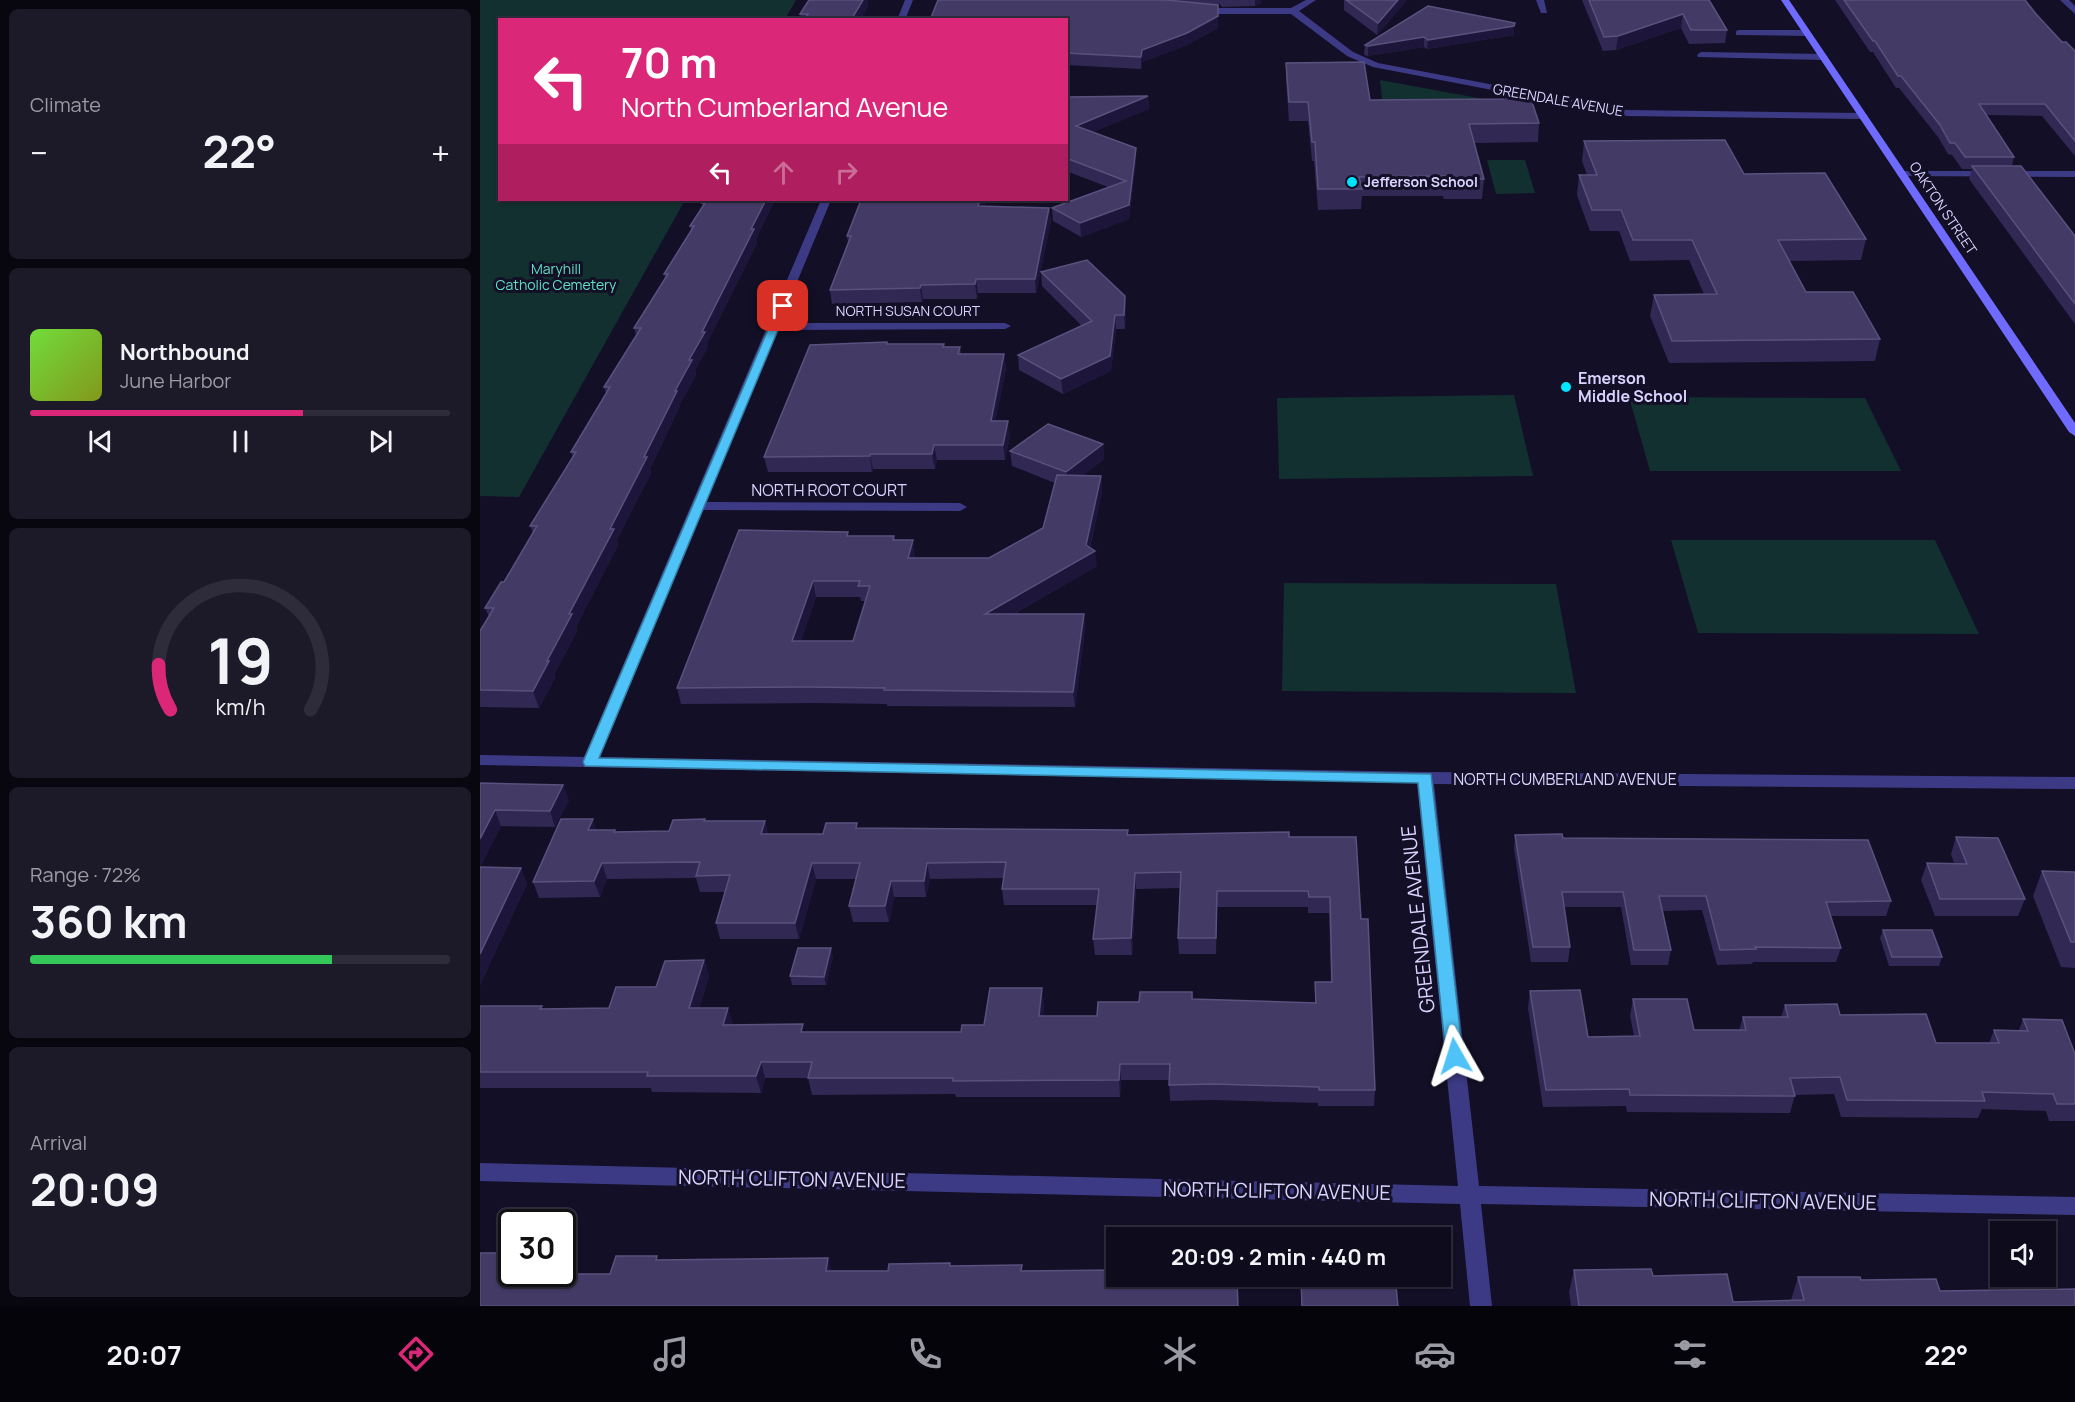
<!DOCTYPE html>
<meta charset="utf-8">
<style>
:root{--surface:#0e0b1c;--page:#1c1929;--text:#f1f3f6;--muted:#9b9ba3;--line:#2e2b3b;--accent:#db2777}
body{margin:0;font-family:Manrope,sans-serif;background:var(--page);color:var(--text);height:100vh;display:flex;flex-direction:column;font-size:22px;white-space:nowrap}
*{box-sizing:border-box;margin:0}
p{font-size:20px;color:var(--muted)}
.icon{flex:none;width:33px;height:33px;fill:none;stroke:currentColor;stroke-width:2;stroke-linecap:round;stroke-linejoin:round}
.map{position:relative;flex:1;overflow:hidden}
.drawer{display:flex;flex-direction:column;gap:9px;padding:9px;background:#08060f;width:480px}
.drawer>*{flex:none}
.banner{position:absolute;left:18px;top:18px;width:570px;height:183px;border-radius:0px;box-shadow:0 2px 4px #0004,0 0 0 2px var(--line);background:#db2777;color:#fff;overflow:hidden}
.buttons{position:absolute;left:1510px;top:1221px;display:grid;gap:12px}
.buttons a{display:grid;place-items:center;width:66px;height:66px;border-radius:0px;background:var(--surface);box-shadow:0 2px 4px #0004,0 0 0 2px var(--line);font-size:30px}
.speed{position:absolute;left:18px;top:1209px;display:flex;gap:12px;font-size:30px;font-weight:700;text-align:center}
.speed>*{display:grid;place-content:center;width:78px;height:78px;border-radius:50%;background:var(--surface);box-shadow:0 2px 4px #0004,0 0 0 2px var(--line);line-height:1}
.speed .limit{border:3px solid #111;border-radius:9px;background:#fff;color:#111}
.pin{position:absolute;display:grid;place-items:center;width:51px;height:51px;color:#fff;margin:-26px;border-radius:12px;box-shadow:0 3px 9px #0006}
.me{position:absolute;width:66px;margin:-33px;rotate:354deg;stroke-linejoin:round;filter:drop-shadow(0 0 4px #0008)}
.turn{display:flex;align-items:center;gap:21px;height:126px;padding:0 24px;font-size:27px}
.turn .icon{width:78px;height:78px;stroke-width:2.5}
.turn b{display:block;font-size:42px;line-height:51px}
.lanes{display:flex;align-items:center;height:57px;padding:0 24px;background:#0003;justify-content:center;gap:30px;direction:ltr}
.lanes .off{opacity:.35}
.big{font-size:45px;font-weight:700;line-height:1.1}
.drawer .tile{flex:1;display:flex;flex-direction:column;justify-content:center;gap:9px;min-width:0;padding:0 21px;border-radius:9px;background:var(--page)}
.drawer .dial{align-items:center;gap:0}
.dial svg{height:156px;overflow:visible;fill:none;stroke:var(--line);stroke-width:7;stroke-linecap:round;text-anchor:middle}
.dial text{fill:var(--text);stroke:none}
.song{display:flex;align-items:center;gap:18px}
.cover{width:72px;height:72px;border-radius:9px;background:linear-gradient(135deg,hsl(100 70% 55%),hsl(70 70% 35%))}
.played{height:6px;border-radius:3px;background:linear-gradient(90deg,var(--accent) 65%,var(--line) 65%)}
.keys{display:flex;justify-content:space-around;direction:ltr}
.heat{display:flex;justify-content:space-between;align-items:center;font-size:33px;direction:ltr}
.charge{height:9px;border-radius:4px;background:linear-gradient(90deg,#34c759 72%,var(--line) 0)}
.trip{position:absolute;left:626px;top:1227px;width:345px;height:60px;border-radius:0px;background:var(--surface);box-shadow:0 2px 4px #0004,0 0 0 2px var(--line);font-weight:700;line-height:60px;text-align:center}
.dock{display:flex;height:96px;justify-content:space-around;align-items:center;background:#06040b;color:var(--muted)}
.dock .icon{width:42px;height:42px}
.dock .selected{color:var(--accent)}
.dock b{font-size:27px;color:var(--text)}
main{display:flex;flex:1;min-height:0}
.map>svg:first-child{display:block}
</style>
<main>
<section class="drawer">
<div class="tile"><p>Climate</p>
<div class="heat"><a>−</a><b class="big">22°</b><a>+</a></div>
</div>
<div class="tile">
<div class="song"><i class="cover"></i><div><b>Northbound</b><p>June Harbor</p></div></div>
<div class="played"></div>
<div class="keys"><svg class="icon" aria-label="previous" viewBox="0 0 24 24"><path d="M18 5L8 12l10 7zM5 5v14"/></svg><svg class="icon" aria-label="pause" viewBox="0 0 24 24"><path d="M8 5v14M16 5v14"/></svg><svg class="icon" aria-label="next" viewBox="0 0 24 24"><path d="M6 5l10 7-10 7zM19 5v14"/></svg></div>
</div>
<div class="tile dial"><svg viewBox="0 0 100 80">
<path d="M14 69A42 42 0 1 1 86 69"/>
<path d="M14 69A42 42 0 0 1 8 46" stroke="#db2777"/>
<text x="50" y="56" font-size="32" font-weight="700">19</text>
<text x="50" y="72" font-size="11">km/h</text>
</svg></div>
<div class="tile"><p>Range · 72%</p><b class="big">360 km</b><div class="charge"></div></div>
<div class="tile"><p>Arrival</p><b class="big">20:09</b></div>
</section>
<div class="map">
<svg width="1595" height="1306" viewBox="0 0 1595 1306">
<rect width="100%" height="100%" fill="#130f26"/>
<g fill="#12302f">
<path d="M0,0H316L305,19L20,20V200H205L39,497L0,496Z"/>
<path d="M900,80L1009,100L904,117Z"/>
<path d="M1007,160H1045L1055,193L1016,194Z"/>
<path d="M1034,395L1053,476L799,479L797,398Z"/>
<path d="M1149,397L1385,398L1421,471H1170Z"/>
<path d="M1191,540H1455L1499,634L1218,633Z"/>
<path d="M804,583L1076,584L1096,693L802,691Z"/>
</g>
<g fill="none" stroke-linecap="round" stroke-linejoin="round">
<g fill="#3d3a85" fill-rule="evenodd">
<path d="M1259,30H1327L1331,33L1327,36L1256,35V31Z"/>
<path d="M1221,52L1344,54L1348,57L1344,60L1218,57L1217,55Z"/>
</g>
<g fill="#3d3a85" fill-rule="evenodd">
<path d="M425,0H433L425,20H417Z"/>
<path d="M826,0H836L819,11L873,52L898,63L1147,110L1383,113L1388,116L1383,119L1147,116L893,67L867,56L811,14H720L716,11L720,8H811Z"/>
<path d="M1056,0H1064L1067,13H1061Z"/>
<path d="M1580,0H1589L1595,6V14Z"/>
<path d="M1417,171H1595V177L1421,176L1417,175Z"/>
<path d="M341,200H351L300,323H525L531,326L525,329L297,330L226,502L480,503L487,507L480,511L223,510L120,757L945,772L1595,777V789L954,784L999,1186L1595,1197V1215L1001,1204L1012,1306H990L980,1204L0,1181V1163L978,1186L937,783L0,765V755L104,757Z"/>
</g>
<path fill="#6f6bff" fill-rule="evenodd" d="M1301,0H1309L1595,423V436L1589,432Z"/>
</g>
<g fill="#312854" fill-rule="evenodd">
<path d="M458,0H781V3L775,6L742,7L739,3L738,7V28L707,45L662,62L661,69L586,65V20Z"/>
<path d="M864,0H927L897,35L864,10Z"/>
<path d="M1102,0H1229L1247,30L1245,43L1209,44L1201,28L1136,50L1123,51Z"/>
<path d="M1355,0H1545L1556,14L1582,42L1595,51V156L1562,116L1506,115L1534,157L1532,166L1595,236V324L1489,179L1492,169H1482L1472,155L1468,154L1458,137L1419,88H1416L1393,52H1390Z"/>
<path d="M387,1L388,6L380,20H321L320,14Z"/>
<path d="M948,6L1034,35L947,49L944,47L888,56L884,55L885,45Z"/>
<path d="M806,63L890,100L1022,99V96L1059,123L1058,142L994,143L1004,179L1002,199H964L963,196H882L881,209L838,210L834,161H832L828,121H809L806,81Z"/>
<path d="M668,96L669,109L613,132L656,148V161L649,219L601,237L573,221L572,208L628,187L586,171V97Z"/>
<path d="M1104,141L1264,174L1386,239L1381,260L1309,261L1326,292L1400,339L1395,361L1189,363L1170,316L1174,295L1224,294L1209,260L1150,261L1139,231H1110L1097,195L1099,175H1107L1102,161Z"/>
<path d="M224,200H295L276,239L277,243L227,343L228,347L215,370L216,375L200,404V406L170,469L171,473L137,540L138,545L96,627L97,631L74,675L75,678L59,708L0,707V631L9,617L5,608L24,582L53,533L50,526L93,457L91,452L126,393L124,387L156,335L154,328L185,278L184,274L211,230L210,226L223,206L222,203Z"/>
<path d="M381,200H506L504,206L569,208L571,221L556,293H498L497,299H443L442,302L352,304L350,290L368,242L367,236Z"/>
<path d="M561,272L645,296L646,310L645,329H636L631,371L583,394L539,370L538,355L602,326L562,286Z"/>
<path d="M407,342L408,344L480,347L481,354H524L526,369L515,421L530,436L525,460H457L455,469H393L392,472H288L284,457Z"/>
<path d="M623,444L624,459L602,476H621L622,491L610,548L617,566L534,614H604L605,629L595,707L407,706V704L334,703L201,704L197,688L369,536H414L415,540L435,555L434,558H509L563,528L575,483L532,466L530,451ZM336,597H380L381,601H385L373,641H321Z"/>
<path d="M0,783L89,800L75,827L21,826L0,867L41,868L47,884L0,985Z"/>
<path d="M225,821H285L288,834H343L378,829L648,830V834L809,837L881,919L895,1090L894,1106H838V1103L733,1100L690,1101L689,1080H641L640,1097H476L475,1094L332,1095L328,1078H285L281,1093L172,1092L171,1088H0V1006L63,1009L129,1008L176,987L224,960L229,977L219,1008L252,1024L325,1032H481L504,1025L564,1004L563,1016H617L659,1002L712,992L713,999L835,1003V982H851L849,913H828V907H737L736,954H699L698,938L700,888L656,889L652,955H615L613,939L617,905H524L522,889L524,878L450,879L446,897H414L409,922H373L369,906L376,879H336L319,939H240L236,923L245,892H220L216,878L127,879L120,897L59,898L53,882L117,830L136,832L189,831Z"/>
<path d="M1035,835L1083,838L1411,901L1406,916H1351L1361,948L1356,962H1273L1272,964L1237,965L1222,910L1183,911L1191,950L1188,965H1151L1141,907H1084L1090,947L1088,962H1051L1034,849Z"/>
<path d="M1476,837L1545,899L1538,916H1455L1441,880L1447,863H1474L1471,854Z"/>
<path d="M1562,871L1595,872V968L1581,967L1553,896Z"/>
<path d="M1403,930L1462,957L1459,966H1409L1400,938Z"/>
<path d="M353,956L346,985H312L310,976Z"/>
<path d="M1050,991L1108,1037L1154,1036L1150,1016L1153,999L1214,1030H1259L1263,1017H1301L1305,1005L1360,1015L1456,1043H1509L1514,1030H1539L1543,1019L1595,1054V1121H1569L1566,1111L1502,1109L1498,1118L1361,1117L1354,1094L1315,1095L1310,1113L1147,1112L1146,1106L1063,1107L1048,1008Z"/>
<path d="M1094,1270L1173,1276L1253,1302L1311,1300L1318,1277L1381,1280L1460,1291L1595,1306H1091L1089,1292Z"/>
<path d="M821,1276H915L918,1306H821Z"/>
</g>
<g fill="#1d163a">
<path d="M383,0H388V6L380,20H371Z"/>
<path d="M775,0H781V3L775,6Z"/>
<path d="M918,0H927L897,35L898,23Z"/>
<path d="M738,5V28L707,45L662,62L661,69V57L662,50Z"/>
<path d="M1203,14L1201,28L1136,50L1138,36Z"/>
<path d="M1034,26V35L947,49L948,40Z"/>
<path d="M944,37V47L888,56V46Z"/>
<path d="M668,96L669,109L597,139L596,126Z"/>
<path d="M656,148V161L649,219L601,237L600,223L649,205Z"/>
<path d="M286,200H295L276,239L277,243L227,343L228,347L215,370L216,375L200,404V406L170,469L171,473L137,540L138,545L96,627L97,631L74,675L75,678L59,708L53,691L130,529L209,360Z"/>
<path d="M500,200H506L499,220L498,206Z"/>
<path d="M569,208L571,221L556,293L555,279Z"/>
<path d="M496,279L498,293L497,299L495,284Z"/>
<path d="M441,285L443,299L442,302L440,288Z"/>
<path d="M645,296L646,310L645,329L644,315Z"/>
<path d="M635,315L636,329L631,371L583,394L581,379Z"/>
<path d="M524,354L526,369L512,436L511,421Z"/>
<path d="M528,421L530,436L525,460L523,445Z"/>
<path d="M623,444L624,459L587,487L586,472Z"/>
<path d="M454,445L457,460L455,469L452,454Z"/>
<path d="M390,454L393,469L392,472L390,456Z"/>
<path d="M621,476L622,491L608,555L615,551L617,566L507,629L505,614L606,545Z"/>
<path d="M433,540L435,555L431,573L428,558Z"/>
<path d="M333,581L336,597L316,657L312,641Z"/>
<path d="M604,614L605,629L595,707L593,692Z"/>
<path d="M83,785L89,800L75,827L70,811Z"/>
<path d="M15,810L21,826L0,867V839Z"/>
<path d="M113,819L118,835L108,830Z"/>
<path d="M285,821L289,837L281,834Z"/>
<path d="M122,863L127,879L120,897L114,881Z"/>
<path d="M332,863L336,879L319,939L315,923Z"/>
<path d="M447,863L450,879L446,897L444,881Z"/>
<path d="M41,868L47,884L0,985V954Z"/>
<path d="M655,873L656,889L652,955L651,938Z"/>
<path d="M411,881L414,897L409,922L405,906Z"/>
<path d="M351,948L353,956L346,985L344,977Z"/>
<path d="M224,960L229,977L214,1024L209,1008Z"/>
<path d="M562,988L564,1004L561,1032L559,1016Z"/>
<path d="M248,1008L253,1024L243,1025Z"/>
<path d="M281,1062L285,1078L281,1093L276,1076Z"/>
<path d="M640,1064L641,1080L640,1097L639,1080Z"/>
<path d="M348,1258L353,1275L346,1271Z"/>
</g>
<g fill="#433a66" stroke="#5a527e" stroke-width="1.5" fill-rule="evenodd">
<path d="M329,0H383L371,20H324L328,14H320Z"/>
<path d="M458,0H686L738,5V16L707,33L662,50L661,57L586,53V20H450Z"/>
<path d="M866,0H918L898,23Z"/>
<path d="M1109,0H1229L1247,30H1211L1203,14L1138,36L1124,37Z"/>
<path d="M1364,0H1545L1556,14L1582,42H1586L1595,51V141L1565,104H1499L1534,157H1485L1475,143H1470L1460,125L1421,76H1418L1395,41H1393Z"/>
<path d="M948,6L1035,23L1034,26L948,40L944,37L888,46L885,45Z"/>
<path d="M884,62L890,100L1023,99L1022,96H1050L1059,123L989,124L1004,179H965V176L879,177L882,189H838L835,142H832L828,102H809L806,63Z"/>
<path d="M668,96L596,126L656,148L649,205L600,223L572,208L646,181L586,158V97Z"/>
<path d="M1245,140L1264,174L1345,173L1386,239L1298,240L1326,292H1373L1400,339L1192,341L1174,295L1237,294L1212,240H1153L1141,210H1112L1099,175H1117L1104,141Z"/>
<path d="M1492,166H1541L1595,236V304Z"/>
<path d="M224,200H286L271,229H274L222,332H225L209,360H212L195,391H197L164,457H167L130,529H134L89,614H92L67,661H69L53,691L0,690V631L14,608H5L21,582H24L57,526H50L96,452H91L130,387H124L161,328H154L188,274H184L214,226H210L225,203H222Z"/>
<path d="M381,200H500L498,206L569,208L555,279H496L495,284L441,285L440,288L350,290L371,236H367Z"/>
<path d="M607,260L645,296L644,315H635L630,356L581,379L538,355L612,321L561,272Z"/>
<path d="M407,342V344H464L463,347H480L478,354H524L511,421H528L523,445H454L452,454H390V456L284,457L330,345Z"/>
<path d="M568,424L623,444L586,472L530,451Z"/>
<path d="M577,475L621,476L606,545L615,551L505,614H604L593,692L404,690L405,688L330,687L197,688L259,530L368,532L367,536H414L413,540H433L428,558H509L563,528ZM333,581H380L378,586H390L373,641H312Z"/>
<path d="M0,783L83,785L70,811L15,810L0,839Z"/>
<path d="M81,819H113L108,830H135L134,832L189,831L193,820L225,819L224,821H285L281,834H343L346,823H377L376,828L648,830L647,835L809,832V837H876L881,919H888L895,1090H839V1087L733,1084L689,1085L690,1064H640L639,1080L473,1081V1078H328L332,1062H281L276,1076H167L168,1072H0V1006H62L60,1009L129,1008L136,987H176L185,961L224,960L209,1008H248L243,1025L323,1024L321,1032H481L482,1025H504L510,988H562L559,1016H617L618,1002H659L660,992H712V999L836,1003L835,982H852L850,897H829L828,891H737L736,938H698L701,872L655,873L651,938L613,939L619,889H522L526,862L447,863L444,881H411L405,906H369L380,863H332L315,923H236L250,875L216,876L220,862L122,863L114,881L53,882Z"/>
<path d="M1082,834L1083,838L1388,840L1411,901L1346,902L1361,948L1275,947L1276,949L1240,950L1226,896H1179L1191,950H1154L1143,892H1082L1090,947H1053L1035,835Z"/>
<path d="M1476,837L1518,838L1545,899H1460L1447,863L1487,864Z"/>
<path d="M0,867L41,868L0,954Z"/>
<path d="M1562,871L1595,872V942H1591Z"/>
<path d="M1403,930H1452L1462,957H1412Z"/>
<path d="M318,948H351L344,977L310,976Z"/>
<path d="M1100,990L1108,1037L1160,1036L1153,999H1207L1214,1030H1266L1263,1017H1308L1305,1005L1357,1004L1360,1015L1446,1014L1456,1043H1519L1514,1030L1548,1031L1543,1019L1582,1020L1595,1054V1104H1577L1573,1094L1502,1092L1505,1101L1367,1100L1360,1077L1310,1078L1315,1096L1150,1095L1149,1089L1066,1090L1050,991Z"/>
<path d="M0,1253H32V1262L28,1271H32V1274H130L136,1256H177L176,1260L348,1258L346,1271H408L409,1264L470,1263V1266L542,1265L541,1271L636,1270V1276H665L664,1283L757,1281L758,1306H0Z"/>
<path d="M1171,1269L1173,1276L1247,1274L1253,1302L1324,1300L1318,1277H1380L1381,1280L1456,1279L1460,1291L1595,1289V1306H1099L1094,1270Z"/>
<path d="M821,1276H915L918,1306H822Z"/>
</g>
<path fill="#4fc3f7" stroke="#337fa1" stroke-width="1.5" d="M303,302L308,306L119,758L951,774L983,1056L981,1061L975,1063L968,1061L966,1056L938,783L105,766L103,762L298,306Z"/>
<g fill="#00e5ff" stroke="#130f26" stroke-width="2">
<circle cx="872" cy="182" r="6"/>
<circle cx="1086" cy="387" r="6"/>
</g>
<g text-anchor="middle" stroke-width="6" stroke-linejoin="round" paint-order="stroke">
<g font-size="14" fill="#d9d4ff" stroke="#130f26">
<text transform="translate(1078 100) rotate(10)" y="5">GREENDALE AVENUE</text>
<text transform="translate(1463 208) rotate(56)" y="5">OAKTON STREET</text>
<text x="428" y="316">NORTH SUSAN COURT</text>
</g>
<g font-size="14" font-weight="bold" fill="#d9d4ff" stroke="#130f26" text-anchor="start">
<text x="884" y="187">Jefferson School</text>
</g>
<g font-size="14" fill="#5fe0c0" stroke="#130f26">
<text x="76" y="274">Maryhill<tspan x="76" dy="16">Catholic Cemetery</tspan></text>
</g>
<g font-size="16" font-weight="bold" fill="#d9d4ff" stroke="#130f26" text-anchor="start">
<text x="1098" y="384">Emerson<tspan x="1098" dy="18">Middle School</tspan></text>
</g>
<g font-size="16" fill="#d9d4ff" stroke="#130f26">
<text x="349" y="496">NORTH ROOT COURT</text>
<text x="1085" y="785">NORTH CUMBERLAND AVENUE</text>
</g>
<g font-size="20" fill="#d9d4ff" stroke="#130f26">
<text transform="translate(938 919) rotate(-96)" y="7">GREENDALE AVENUE</text>
<text transform="translate(312 1179) rotate(1)" y="7">NORTH CLIFTON AVENUE</text>
<text transform="translate(797 1191) rotate(1)" y="7">NORTH CLIFTON AVENUE</text>
<text transform="translate(1283 1201) rotate(1)" y="7">NORTH CLIFTON AVENUE</text>
</g>
</g>
</svg>
<div class="buttons">
<a><svg class="icon" aria-label="sound" viewBox="0 0 24 24"><path d="M4 9h4l5-4v14l-5-4H4zM17 9q2 3 0 6"/></svg></a>
</div>
<div class="speed"><div class="limit">30</div></div>
<div class="pin" style="left:303px;top:306px;background:#d93025"><svg class="icon" aria-label="arrive" viewBox="0 0 24 24"><path d="M6 21V4h12l-3 4 3 4H6"/></svg></div>
<svg class="me" style="left:975px;top:1056px" viewBox="-20 -20 40 40"><path d="M0-17L14 15 0 8-14 15z" fill="#4fc3f7" stroke="#fff" stroke-width="4"/></svg>
<div class="trip">20:09 · 2 min · 440 m</div>
<div class="banner">
<div class="turn"><svg class="icon" aria-label="left" viewBox="0 0 24 24"><path d="M17 20v-9H6M10 6l-5 5 5 5"/></svg><div><b>70 m</b>North Cumberland Avenue</div></div>
<div class="lanes"><svg class="icon" aria-label="left" viewBox="0 0 24 24"><path d="M17 20v-9H6M10 6l-5 5 5 5"/></svg><svg class="icon off" aria-label="ahead" viewBox="0 0 24 24"><path d="M12 20V5M6 11l6-6 6 6"/></svg><svg class="icon off" aria-label="right" viewBox="0 0 24 24"><path d="M7 20v-9h11M14 6l5 5-5 5"/></svg></div>
</div>
</div>
</main>
<nav class="dock">
<b>20:07</b>
<svg class="icon selected" aria-label="directions" viewBox="0 0 24 24"><path d="M12 3l9 9-9 9-9-9zM9 14v-3h6M13 9l2 2-2 2"/></svg>
<svg class="icon" aria-label="music" viewBox="0 0 24 24"><path d="M9 18V5l10-2v13"/><circle cx="6" cy="18" r="3"/><circle cx="16" cy="16" r="3"/></svg>
<svg class="icon" aria-label="phone" viewBox="0 0 24 24"><path d="M5 4h4l2 5-3 2q2 4 5 5l2-3 5 2v4C11 20 4 13 5 4z"/></svg>
<svg class="icon" aria-label="climate" viewBox="0 0 24 24"><path d="M12 3v18M4 7l16 10M4 17L20 7"/></svg>
<svg class="icon" aria-label="car" viewBox="0 0 24 24"><path d="M5 17H2v-5l4-1 3-4h7l3 4 3 1v5h-3M9 17h6M6 11h13"/><circle cx="7" cy="17" r="2"/><circle cx="17" cy="17" r="2"/></svg>
<svg class="icon" aria-label="filters" viewBox="0 0 24 24"><path d="M4 7h16M4 17h16"/><circle cx="9" cy="7" r="2"/><circle cx="15" cy="17" r="2"/></svg>
<b>22°</b>
</nav>
